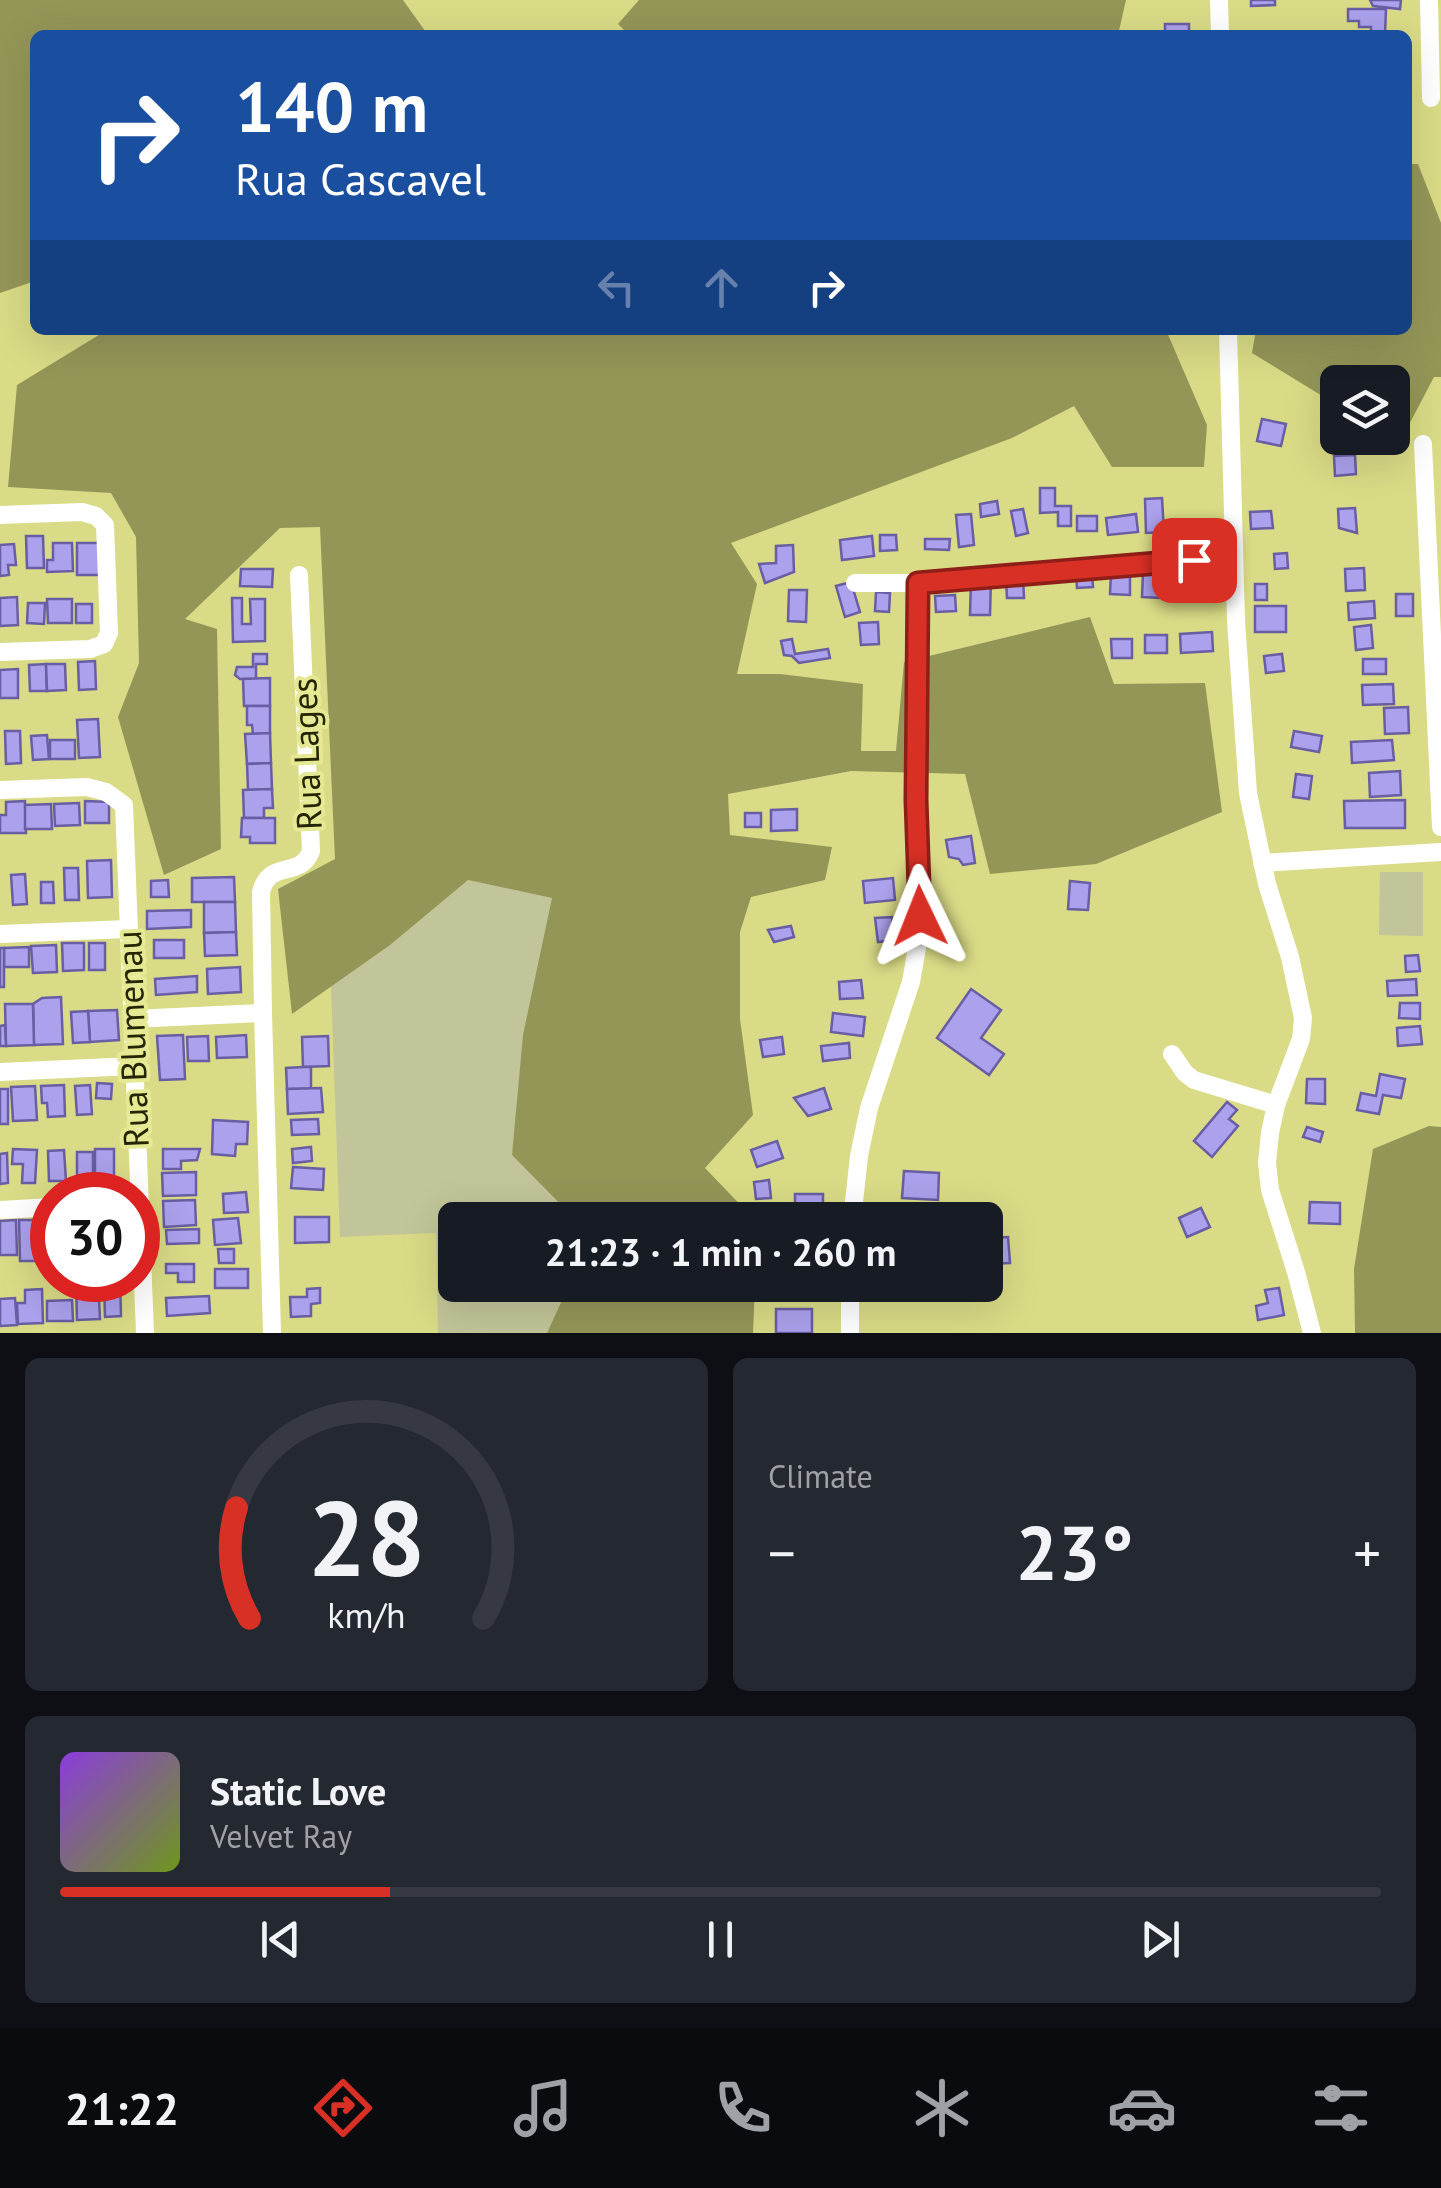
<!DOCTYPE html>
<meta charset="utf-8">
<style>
:root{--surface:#171b24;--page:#242831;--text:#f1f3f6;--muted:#9ea1a6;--line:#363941;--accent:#d93025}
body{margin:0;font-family:"PT Sans",sans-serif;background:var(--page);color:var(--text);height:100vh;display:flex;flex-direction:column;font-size:38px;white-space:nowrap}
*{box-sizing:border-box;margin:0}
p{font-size:32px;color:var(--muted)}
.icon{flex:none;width:55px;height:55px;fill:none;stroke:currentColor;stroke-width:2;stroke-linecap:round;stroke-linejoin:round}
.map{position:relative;height:1333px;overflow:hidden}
.side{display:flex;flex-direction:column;gap:25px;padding:25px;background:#0d0f14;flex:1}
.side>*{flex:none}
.banner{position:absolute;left:30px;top:30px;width:1382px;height:305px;border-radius:15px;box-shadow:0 10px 40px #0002;background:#1a4fa0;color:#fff;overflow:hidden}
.tools{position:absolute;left:1320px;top:365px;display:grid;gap:20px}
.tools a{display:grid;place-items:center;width:90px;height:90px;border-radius:15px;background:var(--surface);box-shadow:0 10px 40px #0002;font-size:50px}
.speed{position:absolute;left:30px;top:1172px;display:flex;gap:20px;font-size:50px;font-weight:700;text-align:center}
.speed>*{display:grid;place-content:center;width:130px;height:130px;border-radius:50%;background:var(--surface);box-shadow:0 10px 40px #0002;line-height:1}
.speed .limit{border:15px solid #d22;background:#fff;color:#111}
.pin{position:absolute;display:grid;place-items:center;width:85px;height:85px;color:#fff;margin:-42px;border-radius:20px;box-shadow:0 5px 15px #0006}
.me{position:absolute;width:110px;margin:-55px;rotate:358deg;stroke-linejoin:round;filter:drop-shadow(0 0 8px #0008)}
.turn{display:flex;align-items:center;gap:35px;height:210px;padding:0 40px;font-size:45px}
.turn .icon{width:130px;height:130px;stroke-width:2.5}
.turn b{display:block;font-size:70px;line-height:85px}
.lanes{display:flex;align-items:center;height:95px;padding:0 40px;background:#0003;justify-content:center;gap:50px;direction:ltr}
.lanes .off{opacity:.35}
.big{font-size:75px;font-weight:700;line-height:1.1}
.side .widget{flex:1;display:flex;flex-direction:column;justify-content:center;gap:15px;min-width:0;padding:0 35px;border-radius:15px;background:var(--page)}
.side .dial{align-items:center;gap:0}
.dial svg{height:260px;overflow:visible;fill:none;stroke:var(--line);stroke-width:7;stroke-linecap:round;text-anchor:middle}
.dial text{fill:var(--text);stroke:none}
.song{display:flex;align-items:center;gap:30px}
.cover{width:120px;height:120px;border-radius:15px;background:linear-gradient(135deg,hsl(270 70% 55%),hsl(80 70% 35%))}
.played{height:10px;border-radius:5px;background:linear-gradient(90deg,var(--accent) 25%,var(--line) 25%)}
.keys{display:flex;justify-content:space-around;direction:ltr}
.heat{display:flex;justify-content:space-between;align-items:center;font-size:55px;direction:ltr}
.side .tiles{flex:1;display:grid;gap:25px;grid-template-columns:1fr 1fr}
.widget:last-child{grid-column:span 2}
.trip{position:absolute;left:438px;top:1202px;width:565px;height:100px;border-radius:15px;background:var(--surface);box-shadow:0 10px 40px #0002;font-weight:700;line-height:100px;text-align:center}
.tab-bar{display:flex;height:160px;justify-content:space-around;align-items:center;background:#090b0e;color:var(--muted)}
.tab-bar .icon{width:70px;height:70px}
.tab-bar .on{color:var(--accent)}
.tab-bar b{font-size:45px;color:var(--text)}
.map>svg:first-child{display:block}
</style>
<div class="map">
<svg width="1441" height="1333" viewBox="0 0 1441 1333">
<rect width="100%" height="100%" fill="#d9db86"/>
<g fill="#c2c499">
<path d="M1380,872H1423V936L1379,935Z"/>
<path d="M468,880L553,898L512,1155L576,1220H455V1285H569L547,1333H438L436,1233L340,1237L331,986Z"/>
</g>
<g fill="#949658">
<path d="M0,0H403L428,35H35V281L0,293Z"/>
<path d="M639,0H1126L1118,35H629L618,24Z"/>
<path d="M1408,164H1418L1441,223V377H1434L1402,438L1393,433L1392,382H1338L1337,405L1252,353L1256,330H1408Z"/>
<path d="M107,330H1166L1207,425L1204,467H1112L1074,406L1012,438L731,543L757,584L737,674H780L863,684L861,751H896L904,662L1090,617L1114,684L1205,683L1222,812L1096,864L990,874L965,774L851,771L728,794L730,835L832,847L825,880L751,897L740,932V1019L753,1115L705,1168L755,1220H576L512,1155L523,1035L552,898L468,880L390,945L292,1014L278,889L335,859L320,527L280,528L185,619L217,629L221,849L164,875L118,717L139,663L136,537L111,493L8,487L17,385Z"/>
<path d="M1429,1126L1441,1127V1333H1355L1354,1269L1373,1149Z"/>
<path d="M569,1285H755L753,1333H547Z"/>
</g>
<g fill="#aba1ec" stroke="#695da3" stroke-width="2.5">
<path d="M1251,0H1275V5L1251,6Z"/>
<path d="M1370,0H1401L1400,9L1373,6Z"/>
<path d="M1348,9H1386L1385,35H1371V27H1359V21H1348Z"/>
<rect x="1165" y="24" width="24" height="11"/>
<path d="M1262,419L1286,424L1281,446L1257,441Z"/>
<path d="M1355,455L1356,474L1335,476L1334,456Z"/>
<path d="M1040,488H1055V506H1071V526H1058V512L1040,513Z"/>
<path d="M1162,498L1164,532L1146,533L1145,499Z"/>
<path d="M997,501L999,514L981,517L980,504Z"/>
<path d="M1355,508L1357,533L1339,528L1338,509Z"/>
<path d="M1023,509L1028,533L1016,536L1011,511Z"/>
<path d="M1271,511L1273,528L1251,529L1250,512Z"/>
<path d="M971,514L974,545L959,547L956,515Z"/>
<path d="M1136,514L1138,532L1108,535L1106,518Z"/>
<rect x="1077" y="516" width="20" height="15"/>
<path d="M880,535H896L897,550L880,551Z"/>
<path d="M26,536H43L44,568H27Z"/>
<path d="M872,536L874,556L842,560L840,540Z"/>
<path d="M925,539H950L949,550L925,549Z"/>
<path d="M53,543H72L73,571L47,572V560H53Z"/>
<rect x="77" y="543" width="24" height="32"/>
<path d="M14,544L16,565H8L9,575L0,576V545Z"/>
<path d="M793,545L794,572L765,583L759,564L776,563V546Z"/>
<path d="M1287,553L1288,568L1275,569L1274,554Z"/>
<path d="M1364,568L1365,590L1346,591L1345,569Z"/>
<path d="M241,569H273L272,587L240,586Z"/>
<path d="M1207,570L1210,588L1186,592L1183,573Z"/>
<path d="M1092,571L1093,587L1077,588L1076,572Z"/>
<path d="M1111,571H1130V595L1110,594Z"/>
<path d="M1143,573L1162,574L1161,598L1142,597Z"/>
<path d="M1023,577L1024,598H1007L1006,578Z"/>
<path d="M991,578L990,615H970L971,580Z"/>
<path d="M851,582L860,612L845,617L836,586Z"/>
<rect x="1255" y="584" width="12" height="16"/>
<path d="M789,590H807L806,622L788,621Z"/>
<path d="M876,592L890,593L889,612L875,611Z"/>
<rect x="1396" y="594" width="17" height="22"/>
<path d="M955,595L956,611L936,612L935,596Z"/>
<path d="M17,597L18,625L0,626V598Z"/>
<path d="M232,598H242V624H251L250,599H265V641L233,642Z"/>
<path d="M47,599H72V623H48Z"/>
<path d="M1374,601L1375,618L1349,620L1348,603Z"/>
<path d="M28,603H45L44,624L27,623Z"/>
<rect x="76" y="604" width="16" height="19"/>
<rect x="1255" y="606" width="31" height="26"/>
<path d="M878,622L879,644L861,645L859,623Z"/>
<path d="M1371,625L1373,648L1356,650L1354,627Z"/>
<path d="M1212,632L1213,651L1181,653L1180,634Z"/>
<rect x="1145" y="635" width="22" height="18"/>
<path d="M792,639L795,654L828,649L830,658L799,663L792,656L784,655L781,641Z"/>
<path d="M1111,639H1132V658H1112Z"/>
<path d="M253,654H267V664H256V679H240L235,675L237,667H253Z"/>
<path d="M1282,654L1284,671L1266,673L1264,656Z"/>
<rect x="1363" y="659" width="23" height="15"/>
<path d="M95,661L96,689L79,690L78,662Z"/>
<path d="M46,664L47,691H30L29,665Z"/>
<path d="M46,664H65L66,690L47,691Z"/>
<path d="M18,669V698H0V670Z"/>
<path d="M270,678V706H244L243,679Z"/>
<path d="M1393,684L1394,704L1363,705L1362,685Z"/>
<path d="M247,706H270V733L253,734L252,725H247Z"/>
<path d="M1408,707L1409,733L1385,734L1384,708Z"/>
<path d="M98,719L100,757L79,758L77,720Z"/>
<path d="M5,731H20L21,763L6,764Z"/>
<path d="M1294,731L1322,736L1319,752L1291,747Z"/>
<path d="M270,733L271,763L247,764L245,734Z"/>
<path d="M47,735L49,759L33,760L31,736Z"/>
<rect x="50" y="740" width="25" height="19"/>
<path d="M1392,740L1394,760L1352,763L1351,742Z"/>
<path d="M271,763L272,789L248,790L247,764Z"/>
<path d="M1400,771L1401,795L1370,797L1369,773Z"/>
<path d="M1296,774L1312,776L1309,799L1293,797Z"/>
<path d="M272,789L273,808H264V818H244L243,790Z"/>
<path d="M1405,800V828H1345L1344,801Z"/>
<path d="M25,801L26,833H0V815H6V802Z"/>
<path d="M85,801L109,802V823H85Z"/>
<path d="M79,803L80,825L55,826L54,804Z"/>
<path d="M51,804L52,829H25V805Z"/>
<path d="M797,809V830L771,831V810Z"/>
<rect x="745" y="813" width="16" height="14"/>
<path d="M242,818H275V843H250V837H241Z"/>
<path d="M971,836L975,863L963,865L959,859L949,857L946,840Z"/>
<path d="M111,860L112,897L88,898L87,861Z"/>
<path d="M64,868H78L79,900H65Z"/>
<path d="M25,874L27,904L13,905L11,875Z"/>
<path d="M234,877L235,902H192V878Z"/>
<path d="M893,878L895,900L865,903L863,881Z"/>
<path d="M168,880L169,897H151V881Z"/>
<path d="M1070,881L1090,883L1088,910L1068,909Z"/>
<path d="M41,882H53L54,903H41Z"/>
<path d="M204,902H235L236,932L204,933Z"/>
<path d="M191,910V927L147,929V911Z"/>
<path d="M892,917L895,940L878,942L875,918Z"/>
<path d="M791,926L794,937L774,942L768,930Z"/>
<path d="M236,932L237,955L205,956L204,933Z"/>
<rect x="154" y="940" width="30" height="18"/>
<path d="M62,943H84V970L63,971Z"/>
<rect x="89" y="943" width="16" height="27"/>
<path d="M56,945L57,972L33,973L31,946Z"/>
<path d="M29,947V967H4V948Z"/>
<rect x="0" y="948" width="4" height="39"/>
<path d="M1418,955L1420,971L1406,972L1405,956Z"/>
<path d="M240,967L241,992L208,994L207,969Z"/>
<path d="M197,976V992L156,995L155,979Z"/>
<path d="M1416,979L1417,995L1388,996L1387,981Z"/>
<path d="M861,980L863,998L840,999L839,982Z"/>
<path d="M971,989L1001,1010L981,1038L1004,1054L989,1075L937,1038Z"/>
<path d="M61,997L63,1044L34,1045L33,1004L42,998Z"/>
<path d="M1400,1003H1420V1019L1399,1018Z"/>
<path d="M5,1004H33L34,1045L6,1046Z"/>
<path d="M117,1010L119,1040L90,1042L88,1011Z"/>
<path d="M88,1011L90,1042L73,1043L71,1012Z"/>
<path d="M833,1013L865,1017L863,1036L831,1032Z"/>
<path d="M5,1025L6,1046H0V1026Z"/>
<path d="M1420,1026L1422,1044L1398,1046L1397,1028Z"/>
<path d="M183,1035L185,1079L160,1080L157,1036Z"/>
<path d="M246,1035L247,1057L217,1058L216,1037Z"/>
<path d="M208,1036L209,1061H188L187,1037Z"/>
<path d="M328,1036L329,1066L303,1067L302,1037Z"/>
<path d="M782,1037L784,1054L763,1057L760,1040Z"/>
<path d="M849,1043L850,1058L823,1061L821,1046Z"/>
<path d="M303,1067H311V1089H287L286,1068Z"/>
<path d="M1380,1074L1405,1079L1401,1098L1383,1095L1379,1114L1357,1110L1361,1093L1376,1096Z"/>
<path d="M1307,1079H1325V1104L1306,1103Z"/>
<path d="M97,1083L112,1084L111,1099L96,1098Z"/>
<path d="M64,1085L65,1116L48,1117L47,1103H42L41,1086Z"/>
<path d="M90,1085L92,1114L77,1115L75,1086Z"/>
<path d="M35,1086L37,1120L13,1121L11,1087Z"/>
<path d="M321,1088L323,1112L288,1114L287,1089Z"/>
<path d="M824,1088L831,1109L808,1116L794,1098Z"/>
<rect x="0" y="1089" width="8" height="35"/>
<path d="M1227,1102L1237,1110L1229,1119L1238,1126L1212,1157L1194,1141Z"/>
<path d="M318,1119L319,1134L292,1135L291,1120Z"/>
<path d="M213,1120L248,1122L247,1144H236L235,1156L212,1154Z"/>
<path d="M1307,1127L1323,1132L1320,1142L1303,1137Z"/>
<path d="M777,1141L783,1158L757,1167L751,1150Z"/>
<path d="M311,1147L312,1161L293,1163L292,1149Z"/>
<path d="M13,1149L37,1150L35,1183H22L23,1164H12Z"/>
<rect x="95" y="1149" width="19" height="29"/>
<path d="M163,1149H200L197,1160L181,1161V1169H163Z"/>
<path d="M64,1150L66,1181H49L48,1151Z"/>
<rect x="77" y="1152" width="16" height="26"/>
<path d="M7,1153L8,1183L0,1184V1154Z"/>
<path d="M293,1167L324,1169L323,1190L291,1188Z"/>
<path d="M904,1171L939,1173L938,1200L902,1198Z"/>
<path d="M196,1172V1195L163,1196L162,1173Z"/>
<path d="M769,1180L771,1198L756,1199L754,1182Z"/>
<path d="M246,1192L248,1212L224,1213L223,1194Z"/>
<rect x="795" y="1194" width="28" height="19"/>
<path d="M195,1200L196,1225L164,1227L163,1201Z"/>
<path d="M1310,1202L1340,1203V1224L1309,1223Z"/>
<path d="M1201,1208L1210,1227L1187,1237L1179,1218Z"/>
<path d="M295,1217H329V1242L295,1243Z"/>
<path d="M238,1218L241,1243L215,1245L213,1220Z"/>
<path d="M16,1220L17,1255H0V1221Z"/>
<path d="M19,1220H40V1261H20Z"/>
<path d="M199,1229V1243L167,1244L166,1230Z"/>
<path d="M1008,1237L1010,1263L985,1264V1238Z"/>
<path d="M218,1249H234V1263H219Z"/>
<path d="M166,1264H194V1282H178V1273H166Z"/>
<rect x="215" y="1269" width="33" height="19"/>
<path d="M76,1280H98L100,1319L77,1320Z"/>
<path d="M104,1280H120L121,1316L105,1317Z"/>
<path d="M785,1285H813V1296L784,1294Z"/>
<path d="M320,1288V1303L311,1304V1316L291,1317L290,1297H307V1289Z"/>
<path d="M1279,1288L1284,1315L1258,1320L1256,1306L1268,1303L1265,1290Z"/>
<path d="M42,1289L43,1323L18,1324L17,1303H25V1290Z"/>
<path d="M209,1296L210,1313L167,1316L166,1298Z"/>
<path d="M15,1298L17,1325L0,1326V1299Z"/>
<path d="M72,1300L73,1321H47V1301Z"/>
<rect x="776" y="1309" width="36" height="24"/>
</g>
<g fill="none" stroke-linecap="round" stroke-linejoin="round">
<g stroke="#fff" stroke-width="18">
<path d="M1219,0L1220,35"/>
<path d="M1429,0L1431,98"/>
<path d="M1228,330L1236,621L1248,793L1267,884L1290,957L1303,1018L1301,1039L1276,1105L1270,1133L1267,1163L1270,1190L1296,1272L1312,1333"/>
<path d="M1423,444L1441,827"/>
<path d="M0,515L82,512L96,516L105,525L109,633L104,644L90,649L0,652"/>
<path d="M855,583H918L1234,556"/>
<path d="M0,790L87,787L106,792L124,805L145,1333"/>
<path d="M1262,863L1441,852"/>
<path d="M0,934L128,929"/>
<path d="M263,1013L272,1333"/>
<path d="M132,1019L263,1013L261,892C270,858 300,880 311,851L299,575"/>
<path d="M1172,1054L1185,1073L1194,1080L1276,1105"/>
<path d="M0,1072L134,1066"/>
<path d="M0,1210L52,1207"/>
<path d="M852,1220L859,1156L869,1108L911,982L917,948L920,916L916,800L918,583"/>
<path d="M850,1333V1285"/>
</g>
</g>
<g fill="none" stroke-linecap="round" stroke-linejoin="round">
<g stroke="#8d1f18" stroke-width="25">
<path id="route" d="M920,916L916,800L918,583L1194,560"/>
</g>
<use href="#route" stroke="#d93025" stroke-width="18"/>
</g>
<g text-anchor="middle" stroke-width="8" stroke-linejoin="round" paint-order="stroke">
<g font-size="35" fill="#252502" stroke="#e6e993">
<text transform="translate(307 754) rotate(-92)" y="12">Rua Lages</text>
<text transform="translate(133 1039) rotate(-92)" y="12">Rua Blumenau</text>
</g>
</g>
</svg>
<div class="tools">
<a><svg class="icon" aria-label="layers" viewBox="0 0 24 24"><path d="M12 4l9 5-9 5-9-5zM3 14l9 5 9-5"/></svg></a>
</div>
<div class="speed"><div class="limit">30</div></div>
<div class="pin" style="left:1194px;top:560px;background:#d93025"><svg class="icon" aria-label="arrive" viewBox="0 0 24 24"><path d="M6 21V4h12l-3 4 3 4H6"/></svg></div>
<svg class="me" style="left:920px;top:916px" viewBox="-20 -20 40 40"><path d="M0-17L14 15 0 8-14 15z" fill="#d93025" stroke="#fff" stroke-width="4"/></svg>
<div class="trip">21:23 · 1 min · 260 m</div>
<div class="banner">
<div class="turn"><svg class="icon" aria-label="right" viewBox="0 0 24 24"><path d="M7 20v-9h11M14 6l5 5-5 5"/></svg><div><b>140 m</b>Rua Cascavel</div></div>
<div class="lanes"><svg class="icon off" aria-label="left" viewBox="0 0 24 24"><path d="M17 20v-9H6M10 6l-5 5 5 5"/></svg><svg class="icon off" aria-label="ahead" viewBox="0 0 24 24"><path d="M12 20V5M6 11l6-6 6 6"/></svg><svg class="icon" aria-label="right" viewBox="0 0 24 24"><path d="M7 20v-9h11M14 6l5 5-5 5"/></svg></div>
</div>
</div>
<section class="side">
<div class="tiles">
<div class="widget dial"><svg viewBox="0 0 100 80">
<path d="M14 69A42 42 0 1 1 86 69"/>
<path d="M14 69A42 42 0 0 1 10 35" stroke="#d93025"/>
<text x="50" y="56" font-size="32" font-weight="700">28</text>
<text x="50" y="72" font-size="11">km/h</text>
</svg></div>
<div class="widget"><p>Climate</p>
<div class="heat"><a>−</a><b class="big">23°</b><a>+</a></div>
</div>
<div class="widget">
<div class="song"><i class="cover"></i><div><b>Static Love</b><p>Velvet Ray</p></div></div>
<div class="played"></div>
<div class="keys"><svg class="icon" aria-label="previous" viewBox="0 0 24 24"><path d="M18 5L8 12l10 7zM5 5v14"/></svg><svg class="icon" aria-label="pause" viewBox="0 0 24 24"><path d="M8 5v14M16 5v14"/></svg><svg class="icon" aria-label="next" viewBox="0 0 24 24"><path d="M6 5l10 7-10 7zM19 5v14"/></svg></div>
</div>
</div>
</section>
<nav class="tab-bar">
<b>21:22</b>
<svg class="icon on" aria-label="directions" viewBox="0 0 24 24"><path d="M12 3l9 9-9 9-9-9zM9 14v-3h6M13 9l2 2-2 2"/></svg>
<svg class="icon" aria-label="music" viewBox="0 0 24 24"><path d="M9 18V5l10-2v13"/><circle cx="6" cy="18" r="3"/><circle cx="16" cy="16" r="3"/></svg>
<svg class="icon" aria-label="phone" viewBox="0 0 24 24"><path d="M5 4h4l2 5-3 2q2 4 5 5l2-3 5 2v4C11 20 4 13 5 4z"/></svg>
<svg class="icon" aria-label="climate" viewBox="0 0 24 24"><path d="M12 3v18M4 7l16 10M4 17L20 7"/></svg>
<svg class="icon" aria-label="car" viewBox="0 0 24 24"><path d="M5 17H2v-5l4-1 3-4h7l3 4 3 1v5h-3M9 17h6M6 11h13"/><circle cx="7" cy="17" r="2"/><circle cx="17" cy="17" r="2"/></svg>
<svg class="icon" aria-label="filters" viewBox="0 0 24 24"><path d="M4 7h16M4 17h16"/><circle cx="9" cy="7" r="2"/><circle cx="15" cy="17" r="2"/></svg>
</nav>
